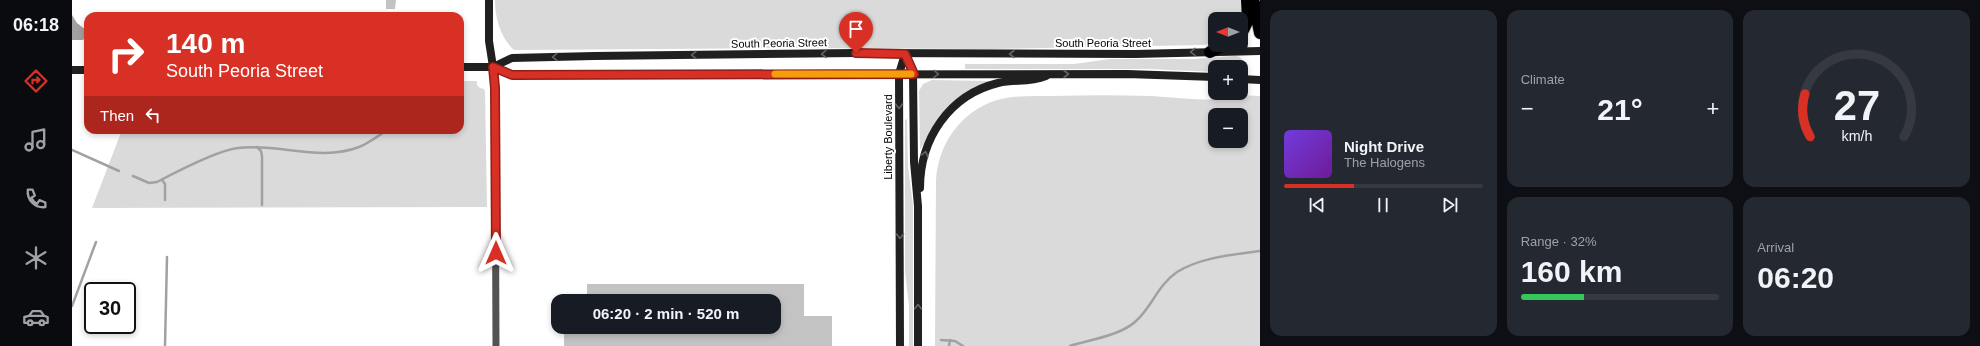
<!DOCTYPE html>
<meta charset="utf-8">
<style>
:root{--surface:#171b24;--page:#242831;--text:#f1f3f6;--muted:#9ea1a6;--line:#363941;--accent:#d93025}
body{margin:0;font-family:Helvetica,sans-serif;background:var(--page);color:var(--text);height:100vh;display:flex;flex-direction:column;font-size:15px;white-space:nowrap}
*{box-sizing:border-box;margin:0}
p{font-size:13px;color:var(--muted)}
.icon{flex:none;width:22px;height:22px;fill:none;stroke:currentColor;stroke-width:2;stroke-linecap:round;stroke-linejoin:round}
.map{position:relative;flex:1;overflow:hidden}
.side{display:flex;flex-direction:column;gap:10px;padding:10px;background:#0d0f14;width:720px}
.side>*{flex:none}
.banner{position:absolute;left:12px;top:12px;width:380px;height:122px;border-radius:12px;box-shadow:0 2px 6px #0003;background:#d93025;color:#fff;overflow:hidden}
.needle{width:26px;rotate:270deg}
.fabs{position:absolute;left:1136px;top:12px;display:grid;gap:8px}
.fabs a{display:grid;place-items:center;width:40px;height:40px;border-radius:8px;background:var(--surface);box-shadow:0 2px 6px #0003;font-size:20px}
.speed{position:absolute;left:12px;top:282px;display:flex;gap:8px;font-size:20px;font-weight:700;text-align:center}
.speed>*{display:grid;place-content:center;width:52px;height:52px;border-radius:50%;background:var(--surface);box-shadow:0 2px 6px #0003;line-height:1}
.speed .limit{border:2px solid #111;border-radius:6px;background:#fff;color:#111}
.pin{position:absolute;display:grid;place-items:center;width:34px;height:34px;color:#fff;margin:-41px -17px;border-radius:50% 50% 50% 0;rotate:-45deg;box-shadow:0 0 4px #0007}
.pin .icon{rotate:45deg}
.me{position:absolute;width:44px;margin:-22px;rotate:0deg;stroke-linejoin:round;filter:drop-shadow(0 0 3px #0008)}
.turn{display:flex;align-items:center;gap:14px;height:84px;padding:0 16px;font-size:18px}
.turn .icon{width:52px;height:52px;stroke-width:2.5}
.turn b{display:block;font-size:28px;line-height:34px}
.then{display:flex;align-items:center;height:38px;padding:0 16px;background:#0003;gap:8px;font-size:15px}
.big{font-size:30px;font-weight:800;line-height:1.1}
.side .tile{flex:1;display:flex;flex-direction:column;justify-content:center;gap:6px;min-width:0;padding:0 14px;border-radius:12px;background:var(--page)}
.side .dial{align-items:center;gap:0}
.dial svg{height:104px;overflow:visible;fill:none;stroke:var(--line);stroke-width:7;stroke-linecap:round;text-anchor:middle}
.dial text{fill:var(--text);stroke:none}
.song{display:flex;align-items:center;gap:12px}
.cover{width:48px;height:48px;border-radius:6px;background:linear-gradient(135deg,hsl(260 70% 55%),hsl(280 70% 35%))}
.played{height:4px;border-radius:2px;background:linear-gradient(90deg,var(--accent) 35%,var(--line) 35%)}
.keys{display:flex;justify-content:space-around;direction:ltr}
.heat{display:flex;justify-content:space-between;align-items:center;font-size:22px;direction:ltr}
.charge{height:6px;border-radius:3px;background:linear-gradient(90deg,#34c759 32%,var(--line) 0)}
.side .tiles{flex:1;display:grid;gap:10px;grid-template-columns:repeat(3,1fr)}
.tile:first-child{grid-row:span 2}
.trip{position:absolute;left:479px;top:294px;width:230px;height:40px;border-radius:12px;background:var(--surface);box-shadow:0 2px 6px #0003;font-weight:800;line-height:40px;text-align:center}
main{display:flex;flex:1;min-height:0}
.dock{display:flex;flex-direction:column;width:72px;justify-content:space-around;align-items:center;background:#090b0e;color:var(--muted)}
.dock .icon{width:28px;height:28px}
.dock .selected{color:var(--accent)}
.dock b{font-size:18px;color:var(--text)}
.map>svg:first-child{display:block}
</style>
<main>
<nav class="dock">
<b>06:18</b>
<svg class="icon selected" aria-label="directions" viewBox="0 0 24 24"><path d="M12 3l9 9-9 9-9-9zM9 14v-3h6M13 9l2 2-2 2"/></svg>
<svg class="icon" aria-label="music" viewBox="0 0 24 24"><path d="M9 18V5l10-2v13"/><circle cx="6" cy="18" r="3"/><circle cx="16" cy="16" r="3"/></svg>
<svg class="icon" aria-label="phone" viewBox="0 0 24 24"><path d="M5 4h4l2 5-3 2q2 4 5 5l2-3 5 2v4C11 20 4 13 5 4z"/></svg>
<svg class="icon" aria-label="climate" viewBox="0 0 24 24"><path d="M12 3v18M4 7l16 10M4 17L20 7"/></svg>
<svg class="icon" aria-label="car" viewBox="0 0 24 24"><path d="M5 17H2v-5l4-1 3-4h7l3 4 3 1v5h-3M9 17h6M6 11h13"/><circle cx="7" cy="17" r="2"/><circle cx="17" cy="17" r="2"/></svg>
</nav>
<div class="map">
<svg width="1188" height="346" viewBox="0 0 1188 346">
<rect width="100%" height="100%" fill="#fff"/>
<g fill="#dadada" fill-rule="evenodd">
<path d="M423,0H1171L1172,10L1169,24V19H1143V43L1131,45L918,49L725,48L442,50C428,37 423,18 423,0Z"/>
<path d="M1163,56C1169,56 1172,60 1172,67L1169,72V67H1143V72L1076,69H893V64H1002L1038,59H1121Z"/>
<path d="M860,80L917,81L894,93L881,103L863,123L848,150L847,91L851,84Z"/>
<path d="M388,81H405V85L408,88L412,89L413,92L415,207L20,208L50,130H388Z"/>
<path d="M1163,95L1188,96V346H863L864,182C865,145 889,111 925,100C944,95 963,96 982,96C1014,95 1047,95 1079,96C1101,97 1124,101 1146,99C1152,99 1157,96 1163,95ZM1143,115H1169V141H1143Z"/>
<path d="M835,119L836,167L841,205V346H837V306L833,271V120Z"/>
</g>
<path fill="#a1a1a1" d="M0,15L5,23L14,30V36L11,40H0Z"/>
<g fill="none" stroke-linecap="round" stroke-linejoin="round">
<g stroke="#a1a1a1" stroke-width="2.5">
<path d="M185,147L189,151L190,156V205"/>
<path d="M0,150L47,171"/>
<path d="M61,176L77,183L85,182C104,172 146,150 166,148C205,143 249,162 287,147C297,143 306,136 315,130"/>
<path d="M90,180L93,184V200"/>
<path d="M0,306L24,242"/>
<path d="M869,340L883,341L891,346"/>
<path d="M93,346L95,257"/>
<path d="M877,346L878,340"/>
<path d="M998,346C1017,340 1050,335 1064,321C1080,307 1085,286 1105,272C1129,257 1161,255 1188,251"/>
</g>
</g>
<g fill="#c3c3c3">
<path d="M314,0H324L323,9H314Z"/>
<path d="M515,284H732V316H760V346H492V327H702V301H515Z"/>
</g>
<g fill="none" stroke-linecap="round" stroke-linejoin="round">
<g stroke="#dbdbdb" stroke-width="14">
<g id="highway">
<path d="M1182,3L1188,33"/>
<path d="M1169,34L1176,20L1175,0"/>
<path d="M1138,52L1152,45"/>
</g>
</g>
<path stroke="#535353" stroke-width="7" d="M421,67L423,88L424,346"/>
<g stroke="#202020" stroke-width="8">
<path d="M417,0V41L421,67"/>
<path d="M833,54L841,74L842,162L846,206V346"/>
<path d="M388,67H421L440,75L1055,74L1143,77"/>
<path d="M421,67L440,58L522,56L784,53L1063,54L1188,51"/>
<path d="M0,70H16"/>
<path d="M1169,79L1188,80"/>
<path d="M848,188C848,139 877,95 926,83C944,79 956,83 974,76"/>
<path d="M828,346L827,74L833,54"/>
</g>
<use href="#highway" stroke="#000" stroke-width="12"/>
</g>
<defs><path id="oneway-chevron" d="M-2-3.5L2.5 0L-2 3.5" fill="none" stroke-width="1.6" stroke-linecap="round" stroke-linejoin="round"/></defs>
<g stroke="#636363">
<use href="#oneway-chevron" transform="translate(1121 52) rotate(178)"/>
<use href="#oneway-chevron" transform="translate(752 54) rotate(179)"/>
<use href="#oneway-chevron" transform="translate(940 54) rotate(180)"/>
<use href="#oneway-chevron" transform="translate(622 55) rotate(179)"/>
<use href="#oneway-chevron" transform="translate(483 57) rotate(179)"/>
<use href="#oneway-chevron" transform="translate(864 74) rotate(1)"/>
<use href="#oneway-chevron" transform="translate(994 74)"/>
<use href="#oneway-chevron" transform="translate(827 106) rotate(90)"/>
<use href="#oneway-chevron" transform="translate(853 154) rotate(-75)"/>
<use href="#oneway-chevron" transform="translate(828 236) rotate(90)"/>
<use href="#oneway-chevron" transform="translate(846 307) rotate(-90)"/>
</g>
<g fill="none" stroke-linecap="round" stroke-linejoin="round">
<g stroke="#8d1f18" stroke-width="10">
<path id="route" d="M424,253L423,88L421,67L440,75L842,74L833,54L784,53"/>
</g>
<use href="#route" stroke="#d93025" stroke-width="7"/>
<path stroke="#f59e0b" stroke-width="7" d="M703,74H839"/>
</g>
<g text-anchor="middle" stroke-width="4" stroke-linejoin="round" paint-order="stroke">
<g font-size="11" fill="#000" stroke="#fff">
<text transform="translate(707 43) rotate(-1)" y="4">South Peoria Street</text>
<text x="1031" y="47">South Peoria Street</text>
<text transform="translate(816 137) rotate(-90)" y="4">Liberty Boulevard</text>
</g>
</g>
</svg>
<div class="fabs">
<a><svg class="needle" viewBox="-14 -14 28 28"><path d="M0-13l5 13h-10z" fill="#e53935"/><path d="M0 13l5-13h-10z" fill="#9ea1a6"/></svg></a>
<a>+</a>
<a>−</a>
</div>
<div class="speed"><div class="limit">30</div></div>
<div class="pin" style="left:784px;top:53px;background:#d93025"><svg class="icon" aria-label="arrive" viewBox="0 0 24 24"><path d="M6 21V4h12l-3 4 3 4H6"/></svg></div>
<svg class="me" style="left:424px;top:253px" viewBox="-20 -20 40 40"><path d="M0-17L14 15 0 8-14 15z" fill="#d93025" stroke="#fff" stroke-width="4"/></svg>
<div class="trip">06:20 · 2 min · 520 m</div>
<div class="banner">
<div class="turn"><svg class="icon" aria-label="right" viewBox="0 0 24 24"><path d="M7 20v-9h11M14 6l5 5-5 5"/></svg><div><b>140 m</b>South Peoria Street</div></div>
<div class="then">Then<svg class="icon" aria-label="left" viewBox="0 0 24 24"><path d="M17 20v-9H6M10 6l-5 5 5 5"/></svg></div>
</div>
</div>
<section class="side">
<div class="tiles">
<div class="tile">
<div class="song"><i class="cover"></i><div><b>Night Drive</b><p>The Halogens</p></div></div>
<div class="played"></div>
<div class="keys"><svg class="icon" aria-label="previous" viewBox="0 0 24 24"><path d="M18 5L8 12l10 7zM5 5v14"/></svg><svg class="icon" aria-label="pause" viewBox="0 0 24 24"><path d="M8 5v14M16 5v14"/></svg><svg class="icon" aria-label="next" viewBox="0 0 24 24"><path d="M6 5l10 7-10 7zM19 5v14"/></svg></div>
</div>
<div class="tile"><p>Climate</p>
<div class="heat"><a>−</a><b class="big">21°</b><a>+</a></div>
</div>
<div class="tile dial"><svg viewBox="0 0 100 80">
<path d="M14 69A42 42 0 1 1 86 69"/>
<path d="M14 69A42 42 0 0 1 10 36" stroke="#d93025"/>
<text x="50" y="56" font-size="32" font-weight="700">27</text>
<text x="50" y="72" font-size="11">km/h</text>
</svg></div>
<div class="tile"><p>Range · 32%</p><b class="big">160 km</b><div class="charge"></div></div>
<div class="tile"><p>Arrival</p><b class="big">06:20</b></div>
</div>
</section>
</main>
